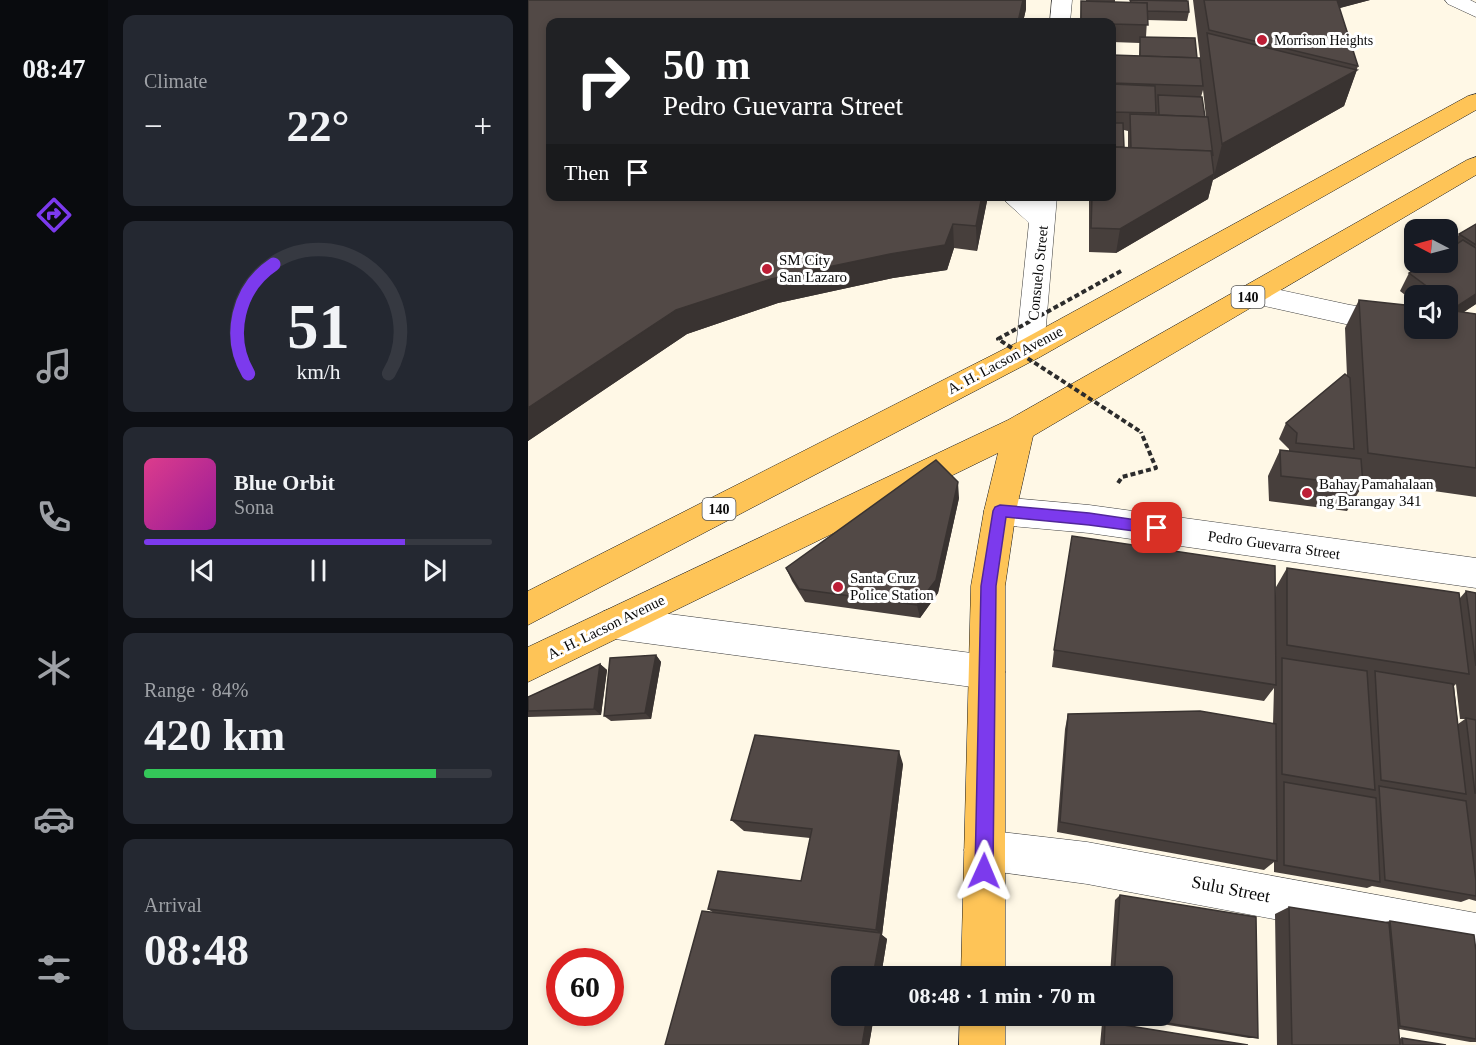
<!DOCTYPE html>
<meta charset="utf-8">
<style>
:root{--surface:#171b24;--page:#242831;--text:#f1f3f6;--muted:#9ea1a6;--line:#363941;--accent:#7c3aed}
body{margin:0;font-family:Georgia,serif;background:var(--page);color:var(--text);height:100vh;display:flex;flex-direction:column;font-size:22px;white-space:nowrap}
*{box-sizing:border-box;margin:0}
p{font-size:20px;color:var(--muted)}
.icon{flex:none;width:33px;height:33px;fill:none;stroke:currentColor;stroke-width:2;stroke-linecap:round;stroke-linejoin:round}
.map{position:relative;flex:1;overflow:hidden}
.side{display:flex;flex-direction:column;gap:15px;padding:15px;background:#0d0f14;width:420px}
.side>*{flex:none}
.top-card{position:absolute;left:18px;top:18px;width:570px;height:183px;border-radius:12px;box-shadow:0 3px 9px #0003;background:#202124;color:#fff;overflow:hidden}
.needle{width:39px;rotate:276deg}
.buttons{position:absolute;left:876px;top:219px;display:grid;gap:12px}
.buttons a{display:grid;place-items:center;width:54px;height:54px;border-radius:12px;background:var(--surface);box-shadow:0 3px 9px #0003;font-size:30px}
.speed{position:absolute;left:18px;top:948px;display:flex;gap:12px;font-size:30px;font-weight:700;text-align:center}
.speed>*{display:grid;place-content:center;width:78px;height:78px;border-radius:50%;background:var(--surface);box-shadow:0 3px 9px #0003;line-height:1}
.speed .limit{border:9px solid #d22;background:#fff;color:#111}
.pin{position:absolute;display:grid;place-items:center;width:51px;height:51px;color:#fff;margin:-26px;border-radius:12px;box-shadow:0 3px 9px #0006}
.me{position:absolute;width:66px;margin:-33px;rotate:1deg;stroke-linejoin:round;filter:drop-shadow(0 0 4px #0008)}
.turn{display:flex;align-items:center;gap:21px;height:126px;padding:0 18px;font-size:27px}
.turn .icon{width:78px;height:78px;stroke-width:2.5}
.turn b{display:block;font-size:42px;line-height:51px}
.then{display:flex;align-items:center;height:57px;padding:0 18px;background:#0003;gap:12px;font-size:22px}
.big{font-size:45px;font-weight:800;line-height:1.1}
.side .tile{flex:1;display:flex;flex-direction:column;justify-content:center;gap:9px;min-width:0;padding:0 21px;border-radius:12px;background:var(--page)}
.side .dial{align-items:center;gap:0}
.dial svg{height:156px;overflow:visible;fill:none;stroke:var(--line);stroke-width:7;stroke-linecap:round;text-anchor:middle}
.dial text{fill:var(--text);stroke:none}
.song{display:flex;align-items:center;gap:18px}
.cover{width:72px;height:72px;border-radius:9px;background:linear-gradient(135deg,hsl(330 70% 55%),hsl(300 70% 35%))}
.played{height:6px;border-radius:3px;background:linear-gradient(90deg,var(--accent) 75%,var(--line) 75%)}
.keys{display:flex;justify-content:space-around;direction:ltr}
.heat{display:flex;justify-content:space-between;align-items:center;font-size:33px;direction:ltr}
.charge{height:9px;border-radius:4px;background:linear-gradient(90deg,#34c759 84%,var(--line) 0)}
.trip{position:absolute;left:303px;top:966px;width:342px;height:60px;border-radius:12px;background:var(--surface);box-shadow:0 3px 9px #0003;font-weight:800;line-height:60px;text-align:center}
main{display:flex;flex:1;min-height:0}
.tab-bar{display:flex;flex-direction:column;width:108px;justify-content:space-around;align-items:center;background:#090b0e;color:var(--muted)}
.tab-bar .icon{width:42px;height:42px}
.tab-bar .selected{color:var(--accent)}
.tab-bar b{font-size:27px;color:var(--text)}
.map>svg:first-child{display:block}
</style>
<main>
<nav class="tab-bar">
<b>08:47</b>
<svg class="icon selected" aria-label="directions" viewBox="0 0 24 24"><path d="M12 3l9 9-9 9-9-9zM9 14v-3h6M13 9l2 2-2 2"/></svg>
<svg class="icon" aria-label="music" viewBox="0 0 24 24"><path d="M9 18V5l10-2v13"/><circle cx="6" cy="18" r="3"/><circle cx="16" cy="16" r="3"/></svg>
<svg class="icon" aria-label="phone" viewBox="0 0 24 24"><path d="M5 4h4l2 5-3 2q2 4 5 5l2-3 5 2v4C11 20 4 13 5 4z"/></svg>
<svg class="icon" aria-label="climate" viewBox="0 0 24 24"><path d="M12 3v18M4 7l16 10M4 17L20 7"/></svg>
<svg class="icon" aria-label="car" viewBox="0 0 24 24"><path d="M5 17H2v-5l4-1 3-4h7l3 4 3 1v5h-3M9 17h6M6 11h13"/><circle cx="7" cy="17" r="2"/><circle cx="17" cy="17" r="2"/></svg>
<svg class="icon" aria-label="filters" viewBox="0 0 24 24"><path d="M4 7h16M4 17h16"/><circle cx="9" cy="7" r="2"/><circle cx="15" cy="17" r="2"/></svg>
</nav>
<section class="side">
<div class="tile"><p>Climate</p>
<div class="heat"><a>−</a><b class="big">22°</b><a>+</a></div>
</div>
<div class="tile dial"><svg viewBox="0 0 100 80">
<path d="M14 69A42 42 0 1 1 86 69"/>
<path d="M14 69A42 42 0 0 1 27 13" stroke="#7c3aed"/>
<text x="50" y="56" font-size="32" font-weight="700">51</text>
<text x="50" y="72" font-size="11">km/h</text>
</svg></div>
<div class="tile">
<div class="song"><i class="cover"></i><div><b>Blue Orbit</b><p>Sona</p></div></div>
<div class="played"></div>
<div class="keys"><svg class="icon" aria-label="previous" viewBox="0 0 24 24"><path d="M18 5L8 12l10 7zM5 5v14"/></svg><svg class="icon" aria-label="pause" viewBox="0 0 24 24"><path d="M8 5v14M16 5v14"/></svg><svg class="icon" aria-label="next" viewBox="0 0 24 24"><path d="M6 5l10 7-10 7zM19 5v14"/></svg></div>
</div>
<div class="tile"><p>Range · 84%</p><b class="big">420 km</b><div class="charge"></div></div>
<div class="tile"><p>Arrival</p><b class="big">08:48</b></div>
</section>
<div class="map">
<svg width="948" height="1045" viewBox="0 0 948 1045">
<rect width="100%" height="100%" fill="#fff8e6"/>
<g fill="none" stroke-linecap="round" stroke-linejoin="round">
<g stroke="#3d3d3d" stroke-width="1">
<g id="minor">
<path d="M524,0H544L542,22H522Z"/>
<path d="M917,0H942L948,3V17L920,4Z"/>
<path d="M472,196H501L504,199V196H529L516,349L512,357L502,360L492,357L488,349L501,223Z"/>
<path d="M724,284L822,305L886,314V328H898L886,334L822,325L714,301L710,294L714,287Z"/>
<path d="M472,497L561,505L948,558V588L561,533L472,525L460,521L456,511L460,501Z"/>
<path d="M87,607L459,655L472,660L477,672L472,684L459,689L87,639L74,634L69,623L74,612Z"/>
<path d="M456,830L559,842L948,913V957L559,884L456,870L442,864L436,850L442,836Z"/>
</g>
</g>
<g stroke="#1b1b1b" stroke-width="1">
<g id="major">
<path d="M948,94V110L512,357L0,625V591L492,341L940,96Z"/>
<path d="M948,157V175L505,436L488,511L477,586V976H433L443,586L456,511L470,453L0,682V647L480,420L939,160Z"/>
<path d="M432,1016H477V1045H431Z"/>
</g>
</g>
<path stroke="#2c2c2c" stroke-width="4" stroke-dasharray="5 3" stroke-linecap="butt" d="M590,483L594,477L628,468L613,432"/>
<use href="#minor" fill="#fff" fill-rule="evenodd"/>
<use href="#major" fill="#fec457" fill-rule="evenodd"/>
<path stroke="#2c2c2c" stroke-width="4" stroke-dasharray="5 3" stroke-linecap="butt" d="M593,271L470,339L613,432"/>
</g>
<g fill="#473f3c" fill-rule="evenodd">
<path d="M0,0H498V9L495,22H22V196H460L449,251L426,248L419,270L365,278L250,303L159,334L0,441Z"/>
<path d="M558,0H587V2L602,3V0H659L661,12L659,21L619,20L618,37L669,58L673,65L665,0H842L811,8L830,66L816,106L685,180L680,199L588,253L561,252V196H584V55L611,56L612,43L584,42V22H552L553,1H558ZM675,90L678,117H677L673,97ZM596,130L600,131V148L596,147Z"/>
<path d="M948,224V304L935,312L948,314V497L835,481V485L819,511L741,501L740,476L752,450L761,451V449L751,439L758,423L819,376L817,328L831,300L920,328V296H886V302L872,291L881,273L924,247L931,234Z"/>
<path d="M431,498L410,593L392,618L277,602L264,581L258,568Z"/>
<path d="M759,568L932,598L938,591L948,593V901L941,899L933,902L844,886L839,888L746,872V862L736,870L529,832L537,729L540,714L745,724L746,688L736,701L524,667L526,650L747,628L748,587ZM928,684L932,719H937L930,724L926,686Z"/>
<path d="M128,655L133,662L123,719L83,721L76,716Z"/>
<path d="M72,664L79,670L73,715L0,717V697Z"/>
<path d="M375,764L354,935L359,939L353,976H314V1016H346L341,1045H137L186,913L180,909L273,881L282,838L216,831L203,820Z"/>
<path d="M592,895L730,1038H721L584,1016H634V976H582L587,900Z"/>
<path d="M761,907L857,922L862,921L948,951V1042H942L871,1029V1038L918,1045H749L747,914Z"/>
<path d="M577,1022L720,1045H572L574,1023Z"/>
</g>
<g fill="#393331">
<path d="M495,0H498V9L495,22H490Z"/>
<path d="M795,0H842L790,14Z"/>
<path d="M829,70L816,106L685,180L694,144Z"/>
<path d="M686,174L680,199L588,253L592,229Z"/>
<path d="M454,196H460L449,251L448,226Z"/>
<path d="M425,224L426,248L419,270L365,278L250,303L159,334L0,441V408L148,310L243,279Z"/>
<path d="M948,294V304L920,323V321L928,307Z"/>
<path d="M430,482L431,498L410,593L392,618L389,605Z"/>
<path d="M128,655L133,662L123,719L117,713Z"/>
<path d="M72,664L79,670L73,715L66,709Z"/>
<path d="M371,751L375,764L354,935L359,939L353,976H345L353,935L348,930Z"/>
<path d="M339,1016H346L341,1045H334Z"/>
</g>
<g fill="#524946" stroke="#393331" stroke-width="1.5">
<path d="M0,0H495L490,22H22V196H454L448,226L425,224L417,245L362,254L243,279L148,310L0,408Z"/>
<path d="M602,0L660,1L661,12L619,11V3H603Z"/>
<path d="M676,0H809L830,66L681,30Z"/>
<path d="M553,1L619,3L620,25L584,24V22H553Z"/>
<path d="M679,33L829,70L694,144Z"/>
<path d="M612,37L667,38L669,58L612,56Z"/>
<path d="M584,55L672,58L675,86L584,83Z"/>
<path d="M584,84L627,86L628,113L584,112Z"/>
<path d="M630,95L674,97L677,117L631,115Z"/>
<path d="M602,114L680,117L685,156L683,151L603,148Z"/>
<path d="M584,123H595L596,147H584Z"/>
<path d="M584,147L683,151L686,174L592,229L563,228L564,196H584Z"/>
<path d="M948,224V245L931,234Z"/>
<path d="M935,240L948,248V294L928,307L920,301V296H912L881,273L899,262H920V250Z"/>
<path d="M831,300L886,306V328H920V310L948,314V468L840,453Z"/>
<path d="M817,374L822,378L826,449L768,443L769,433L758,423Z"/>
<path d="M752,450L833,459L835,485L753,476Z"/>
<path d="M408,460L430,482L408,580L389,605L271,589L258,568Z"/>
<path d="M544,536L747,566L748,685L526,650Z"/>
<path d="M759,568L931,593L941,674L759,645Z"/>
<path d="M938,591L948,593V666Z"/>
<path d="M128,655L117,713L76,716L82,658Z"/>
<path d="M754,658L839,671L847,790L754,774Z"/>
<path d="M72,664L66,709L0,711V697Z"/>
<path d="M847,671L925,684L938,794L853,780Z"/>
<path d="M672,711L748,724L749,861L532,822L540,714Z"/>
<path d="M938,718L948,720V793H947Z"/>
<path d="M227,735L371,751L348,930L180,909L190,871L273,881L284,829L203,820Z"/>
<path d="M756,782L848,798L852,882L756,865Z"/>
<path d="M851,786L938,801L948,881V896L857,880Z"/>
<path d="M592,895L728,917L730,1038L597,1016H634V976H586Z"/>
<path d="M761,907L861,923L872,1045H764Z"/>
<path d="M174,911L353,933L345,976H314V1016H339L334,1045H137Z"/>
<path d="M862,921L946,935L948,951V1039L872,1026Z"/>
<path d="M577,1022L720,1045H576Z"/>
<path d="M874,1038L918,1045H875Z"/>
</g>
<path fill="#7c3aed" stroke="#51269a" stroke-width="1.5" d="M472,505L561,513L629,523L634,524L636,528L634,533L629,534L561,525L478,517L468,586L465,871L462,877L456,880L450,877L447,871L453,586L465,511L467,507Z"/>
<g fill="#bd1e36" stroke="#fff" stroke-width="2">
<circle cx="734" cy="40" r="6"/>
<circle cx="239" cy="269" r="6"/>
<circle cx="779" cy="493" r="6"/>
<circle cx="310" cy="587" r="6"/>
</g>
<g text-anchor="middle" stroke-width="6" stroke-linejoin="round" paint-order="stroke">
<g font-size="14" fill="#0a0a0a" stroke="#fff" text-anchor="start">
<text x="746" y="45">Morrison Heights</text>
</g>
<g fill="#fff" stroke="#545454" stroke-width="1.5">
<rect x="703.5" y="286" width="33" height="22" rx="4.5"/>
<rect x="174.5" y="498" width="33" height="22" rx="4.5"/>
</g>
<g font-size="14" font-weight="bold" fill="#0a0a0a">
<text x="720" y="302">140</text>
<text x="191" y="514">140</text>
</g>
<g font-size="15" fill="#0a0a0a" stroke="#fff" text-anchor="start">
<text x="251" y="265">SM City<tspan x="251" dy="17">San Lazaro</tspan></text>
<text x="791" y="489">Bahay Pamahalaan<tspan x="791" dy="17">ng Barangay 341</tspan></text>
<text x="322" y="583">Santa Cruz<tspan x="322" dy="17">Police Station</tspan></text>
</g>
<g font-size="15" fill="#0a0a0a" stroke="#fff">
<text transform="translate(510 273) rotate(-84)" y="5">Consuelo Street</text>
<text transform="translate(477 360) rotate(-28)" y="5">A. H. Lacson Avenue</text>
<text transform="translate(746 545) rotate(8)" y="5">Pedro Guevarra Street</text>
<text transform="translate(78 627) rotate(-26)" y="5">A. H. Lacson Avenue</text>
</g>
<g font-size="18" fill="#0a0a0a" stroke="#fff">
<text transform="translate(703 889) rotate(11)" y="6">Sulu Street</text>
</g>
</g>
</svg>
<div class="buttons">
<a><svg class="needle" viewBox="-14 -14 28 28"><path d="M0-13l5 13h-10z" fill="#e53935"/><path d="M0 13l5-13h-10z" fill="#9ea1a6"/></svg></a>
<a><svg class="icon" aria-label="sound" viewBox="0 0 24 24"><path d="M4 9h4l5-4v14l-5-4H4zM17 9q2 3 0 6"/></svg></a>
</div>
<div class="speed"><div class="limit">60</div></div>
<div class="pin" style="left:629px;top:528px;background:#d93025"><svg class="icon" aria-label="arrive" viewBox="0 0 24 24"><path d="M6 21V4h12l-3 4 3 4H6"/></svg></div>
<svg class="me" style="left:456px;top:871px" viewBox="-20 -20 40 40"><path d="M0-17L14 15 0 8-14 15z" fill="#7c3aed" stroke="#fff" stroke-width="4"/></svg>
<div class="trip">08:48 · 1 min · 70 m</div>
<div class="top-card">
<div class="turn"><svg class="icon" aria-label="right" viewBox="0 0 24 24"><path d="M7 20v-9h11M14 6l5 5-5 5"/></svg><div><b>50 m</b>Pedro Guevarra Street</div></div>
<div class="then">Then<svg class="icon" aria-label="arrive" viewBox="0 0 24 24"><path d="M6 21V4h12l-3 4 3 4H6"/></svg></div>
</div>
</div>
</main>
